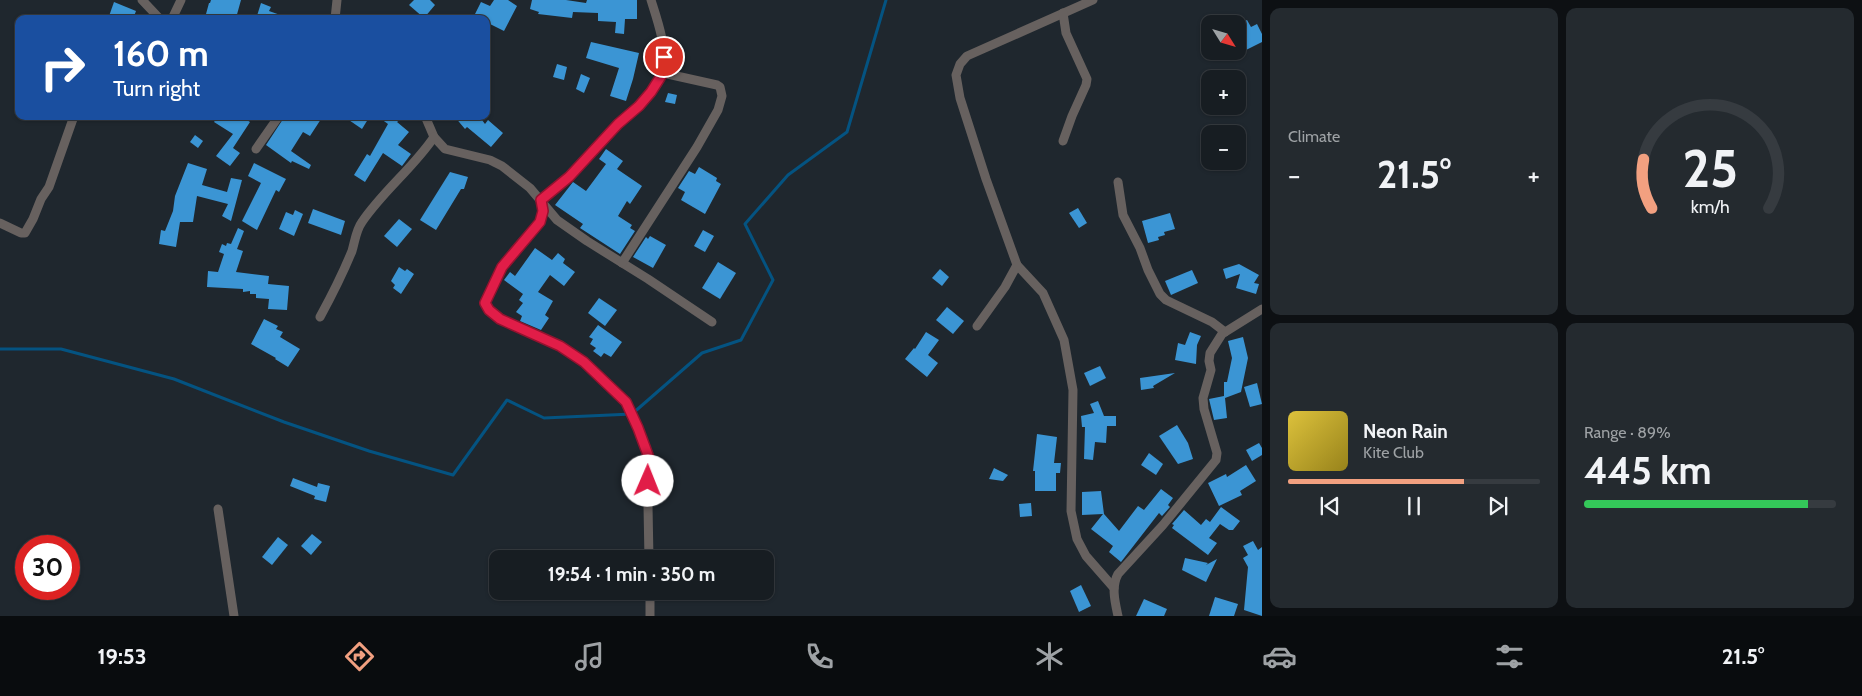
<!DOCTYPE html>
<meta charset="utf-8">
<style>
:root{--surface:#171d22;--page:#242a2f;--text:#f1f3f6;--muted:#9ea2a5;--line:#363b40;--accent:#f2a080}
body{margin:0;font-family:Cabin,sans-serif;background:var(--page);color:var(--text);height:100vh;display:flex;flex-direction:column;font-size:19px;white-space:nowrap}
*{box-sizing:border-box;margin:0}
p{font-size:16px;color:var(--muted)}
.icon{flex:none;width:28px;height:28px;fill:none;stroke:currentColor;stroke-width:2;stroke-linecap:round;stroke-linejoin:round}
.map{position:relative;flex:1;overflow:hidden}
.drawer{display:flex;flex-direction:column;gap:8px;padding:8px;background:#0d1013;width:600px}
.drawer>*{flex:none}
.banner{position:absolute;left:15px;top:15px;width:475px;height:105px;border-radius:10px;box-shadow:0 1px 4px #0004,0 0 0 1px var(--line);background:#1a4fa0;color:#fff;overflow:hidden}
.needle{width:32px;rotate:127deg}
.tools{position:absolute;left:1201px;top:15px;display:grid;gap:10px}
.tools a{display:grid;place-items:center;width:45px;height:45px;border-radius:10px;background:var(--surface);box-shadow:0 1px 4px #0004,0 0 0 1px var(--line);font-size:25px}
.speed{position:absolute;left:15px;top:535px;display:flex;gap:10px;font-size:25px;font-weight:700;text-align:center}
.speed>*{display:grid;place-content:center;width:65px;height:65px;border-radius:50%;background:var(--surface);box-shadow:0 1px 4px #0004,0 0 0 1px var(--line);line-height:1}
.speed .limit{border:8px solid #d22;background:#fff;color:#111}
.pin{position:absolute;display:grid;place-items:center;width:42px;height:42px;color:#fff;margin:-21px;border:2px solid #fff;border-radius:50%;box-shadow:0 1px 5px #0007}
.me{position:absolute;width:55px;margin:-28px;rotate:1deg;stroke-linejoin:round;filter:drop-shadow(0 0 4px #0008)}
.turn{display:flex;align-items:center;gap:18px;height:105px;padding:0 15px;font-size:22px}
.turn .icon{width:65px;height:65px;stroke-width:2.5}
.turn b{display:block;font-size:35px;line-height:42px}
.big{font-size:38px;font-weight:700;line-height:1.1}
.drawer .tile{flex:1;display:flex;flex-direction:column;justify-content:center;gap:8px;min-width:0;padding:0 18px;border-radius:10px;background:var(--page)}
.drawer .dial{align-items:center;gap:0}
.dial svg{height:130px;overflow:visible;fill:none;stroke:var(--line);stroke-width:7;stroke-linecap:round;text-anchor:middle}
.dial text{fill:var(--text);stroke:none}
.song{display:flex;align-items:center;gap:15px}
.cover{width:60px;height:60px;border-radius:8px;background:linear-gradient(135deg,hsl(50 70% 55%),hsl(50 70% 35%))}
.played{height:5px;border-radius:2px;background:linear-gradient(90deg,var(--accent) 70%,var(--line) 70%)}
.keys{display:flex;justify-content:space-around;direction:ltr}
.heat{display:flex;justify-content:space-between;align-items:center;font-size:28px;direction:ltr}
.charge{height:8px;border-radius:4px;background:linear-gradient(90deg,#34c759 89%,var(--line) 0)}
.drawer .tiles{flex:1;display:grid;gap:8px;grid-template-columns:repeat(2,1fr)}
.trip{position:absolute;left:489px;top:550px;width:285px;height:50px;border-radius:10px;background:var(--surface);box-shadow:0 1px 4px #0004,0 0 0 1px var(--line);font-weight:700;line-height:50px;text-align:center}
.dock{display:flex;height:80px;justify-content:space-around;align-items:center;background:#090c0e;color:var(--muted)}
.dock .icon{width:35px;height:35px}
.dock .on{color:var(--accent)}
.dock b{font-size:22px;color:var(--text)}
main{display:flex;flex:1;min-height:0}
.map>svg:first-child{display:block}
</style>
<main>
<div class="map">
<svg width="1262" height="616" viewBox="0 0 1262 616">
<rect width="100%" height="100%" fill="#1f272e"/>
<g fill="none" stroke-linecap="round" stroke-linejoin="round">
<path stroke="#045381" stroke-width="3" d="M0,349H61L174,379L284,422L369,451L453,475L507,400L544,418L632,414L702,353L741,340L773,280L745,224L788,175L847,132L886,0"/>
</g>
<g fill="#3b95d4">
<path d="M211,0H241L236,18L223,15L222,18L206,14L209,3H210Z"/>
<path d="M414,0H430L435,5L424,18L409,5Z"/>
<path d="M494,0H508L517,6L504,31L486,22V19H480L474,16L481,2L490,6Z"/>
<path d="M532,0H566L586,3L587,0H637V19H625L624,34L615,33L616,22L598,21V13L573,12L572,18L538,14L539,12L530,9Z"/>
<path d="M114,2L136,11L133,19H108Z"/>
<path d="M261,3L271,7L269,11L286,17V19H256Z"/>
<path d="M1247,20L1251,27L1257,24L1262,34V42L1242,52L1238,42V24Z"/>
<path d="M591,42L639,53L633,79L626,101L610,96L619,68L586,58Z"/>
<path d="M557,64L567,67L564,80L553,77Z"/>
<path d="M581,74L590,78L584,93L576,89Z"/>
<path d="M668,93L677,95L675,104L665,102Z"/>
<path d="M218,116H241L250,122L233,148L240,153L230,166L216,156L233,134L214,122Z"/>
<path d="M285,116H323L310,136L303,132L291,151L311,165L309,169L292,161L291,163L266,145Z"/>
<path d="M343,116H370L362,129Z"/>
<path d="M377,116H404L397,122L409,132L398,145L411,154L402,166L383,153L365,182L354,175L367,154L370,156L388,124Z"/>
<path d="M454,116H479L485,124L488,120L503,133L491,147L467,127L465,129Z"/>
<path d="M195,135L203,141L198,148L190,142Z"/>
<path d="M606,149L623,161L617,169L642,186L630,204L627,201L618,216L632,225L630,228L635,231L620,254L580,228L583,224L555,205L573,182L586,191L606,164L599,159Z"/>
<path d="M188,163L207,169L202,185L227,192L231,178L242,180L231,221L222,216L228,204L197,196L193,222H180L176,247L159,244L161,230L165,231L173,211L175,196Z"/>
<path d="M254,163L286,179L279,192L276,190L257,230L242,221L261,183L248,176Z"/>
<path d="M699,167L717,178L716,181L721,184L705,214L681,200L685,192L678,188L689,171L695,174Z"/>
<path d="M450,172L468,177L464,189H461L436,230L420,220Z"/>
<path d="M1078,208L1087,223L1079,228L1069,213Z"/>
<path d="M313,209L345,221L341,235L308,223Z"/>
<path d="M295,210L303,214L294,236L279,229L286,212L293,215Z"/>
<path d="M1170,213L1175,229L1164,232L1165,235L1158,237L1159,240L1148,243L1142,221Z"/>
<path d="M399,219L412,229L397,247L384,236Z"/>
<path d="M238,228L244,231L237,249L243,251L236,272L269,276L268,284L289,286L287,310L268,309L269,299L256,298V294H250V291L243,292V289L207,287L208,271L218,272L224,254L219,252L222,244L226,246L227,243L231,244Z"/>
<path d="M703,230L714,236L705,252L694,246Z"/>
<path d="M650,236L666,245L653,268L633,257L646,237L648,239Z"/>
<path d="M535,248L552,260L558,253L565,259L563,263L575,272L564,286L550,275L538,292L553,301L545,315L549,318L541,330L520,321L522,316L516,312L523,303L519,300L523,294L504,280L510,272L515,276Z"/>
<path d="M718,262L736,273L720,299L702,288Z"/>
<path d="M1239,264L1259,275L1254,283L1259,284L1256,294L1236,288L1240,274L1226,279L1223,269Z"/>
<path d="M399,267L405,271L407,269L414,274L401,294L393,288L395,285L391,281Z"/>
<path d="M940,269L949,277L942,286L932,278Z"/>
<path d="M1192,270L1198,283L1171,295L1165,281Z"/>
<path d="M599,298L617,310L605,326L588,313Z"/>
<path d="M947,307L964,321L953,334L936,320Z"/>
<path d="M264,319L278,326L276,329L283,332L280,337L300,349L288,367L275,359L276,358L251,344Z"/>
<path d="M598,325L622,342L611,357L604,353L601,357L593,351L596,348L590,344L593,339L589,337Z"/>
<path d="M926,332L939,340L928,355L938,363L927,377L905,359L914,348L915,349Z"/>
<path d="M1190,332L1201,336L1197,345L1196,364L1175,360L1178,343L1185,345Z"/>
<path d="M1243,337L1248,358L1241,392L1225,398L1227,418L1214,420L1209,399L1224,396V382H1227L1232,358L1228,341Z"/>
<path d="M1100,366L1106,378L1090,386L1084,373Z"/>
<path d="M1175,373L1153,386L1154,388L1141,390L1140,378Z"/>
<path d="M1257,383L1262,404L1250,407L1244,387Z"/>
<path d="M1098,401L1104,416H1116V426H1107L1106,443L1095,442L1093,460L1084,459L1085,427H1082L1081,416L1094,413L1090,404Z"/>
<path d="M1177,425L1188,443L1193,459L1178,464L1159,436Z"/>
<path d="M1037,434L1057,437L1054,463H1061L1060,473H1056V491H1035V471H1033Z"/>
<path d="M1259,443L1262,448V455L1252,461L1246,450Z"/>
<path d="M1149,453L1163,464L1156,475L1141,465Z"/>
<path d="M1246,465L1256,481L1240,491L1242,495L1219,506L1208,483L1226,474L1227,477Z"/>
<path d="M994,468L1008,475L1003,481L989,479Z"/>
<path d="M293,478L317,487L318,483L330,486L326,502L314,499L315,496L290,486Z"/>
<path d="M1161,489L1173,498L1168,505L1170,507L1162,516L1159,513L1121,562L1109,552L1113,546L1091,529L1103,514L1082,515V492L1101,491L1104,514L1119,531L1138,506L1144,510Z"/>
<path d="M1031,503L1032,516L1020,517L1019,504Z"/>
<path d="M1221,507L1240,521L1233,530H1229L1220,524L1209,538L1217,543L1208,555L1172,528L1174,525L1172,524L1184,510L1201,525L1206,519L1210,522Z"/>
<path d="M312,534L322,542L311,555L301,546Z"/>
<path d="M278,537L288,545L272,565L262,557Z"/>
<path d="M1253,541L1258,550L1262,547V616L1244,610L1248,567L1243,558L1248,555L1243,546Z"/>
<path d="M1185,558L1208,563L1206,565L1217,559L1206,582L1182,570Z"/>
<path d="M1081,585L1091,606L1079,612L1070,591Z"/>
<path d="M1215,597L1238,604L1234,616H1209Z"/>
<path d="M1144,599L1167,609L1164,616H1136Z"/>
</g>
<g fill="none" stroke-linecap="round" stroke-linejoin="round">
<g stroke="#67615f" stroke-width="9">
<path d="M142,0L160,19"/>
<path d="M1093,0L967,56L960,64L956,75L960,98L986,179L1017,265L1043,293L1064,340L1073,390L1071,511L1077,539L1086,556L1114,588"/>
<path d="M1063,13L1066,33L1087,79L1086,85L1072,116L1063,141"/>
<path d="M172,19L181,0"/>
<path d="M335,19L337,0"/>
<path d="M425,116L434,137L445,149L490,160L502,166L530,188L557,220L587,241L648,279L712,322"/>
<path d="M256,149L279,116"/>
<path d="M1118,182L1123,215L1140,248L1148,270L1160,294L1166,300L1212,322L1225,332"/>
<path d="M0,223L21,233H25L33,219L41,199L49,187L74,116"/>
<path d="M622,263L697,147L718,110L722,96L720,87L717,85L663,73"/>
<path d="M320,317C332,295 343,273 352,251C355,241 356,230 362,222C383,191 414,167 434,137"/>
<path d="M977,326L1005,287L1017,265"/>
<path d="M218,509L234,616"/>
<path d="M649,559L648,506L650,462L638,428L626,401L584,362L560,345L500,319L489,310L485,303L502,267L539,222L543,211L541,201C550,192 561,185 570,176C587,160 601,142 617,125C629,112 660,90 663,71C667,47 658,22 651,0"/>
<path d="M650,591V616"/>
<path d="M1118,616C1115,602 1111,587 1118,574L1163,525L1216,460L1217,453L1204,409L1203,398L1211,370L1209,361L1210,353L1222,334L1262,309"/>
</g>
</g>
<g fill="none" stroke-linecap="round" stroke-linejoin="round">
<g stroke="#92132f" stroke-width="12">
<path id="route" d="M648,481L650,462L648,455L638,428L626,402L584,362L560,346L500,319L489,310L485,303L502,267L540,222L543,211L541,200L569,177L618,124L639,106L651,92L663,73L664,57"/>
</g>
<use href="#route" stroke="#e11d48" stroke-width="9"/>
</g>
</svg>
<div class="tools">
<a><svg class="needle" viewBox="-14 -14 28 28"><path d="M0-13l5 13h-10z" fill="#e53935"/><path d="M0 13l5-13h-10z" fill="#9ea2a5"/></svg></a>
<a>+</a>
<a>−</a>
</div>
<div class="speed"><div class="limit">30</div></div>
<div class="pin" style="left:664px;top:57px;background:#d93025"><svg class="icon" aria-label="arrive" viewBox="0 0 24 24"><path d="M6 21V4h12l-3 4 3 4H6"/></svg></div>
<svg class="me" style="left:648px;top:481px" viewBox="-20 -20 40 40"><circle r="19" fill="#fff"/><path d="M0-13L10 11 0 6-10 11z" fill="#e11d48"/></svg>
<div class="trip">19:54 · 1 min · 350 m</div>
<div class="banner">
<div class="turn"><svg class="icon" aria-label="right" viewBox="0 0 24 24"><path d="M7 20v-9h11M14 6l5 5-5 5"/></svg><div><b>160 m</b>Turn right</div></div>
</div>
</div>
<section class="drawer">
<div class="tiles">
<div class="tile"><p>Climate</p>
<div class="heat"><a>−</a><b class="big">21.5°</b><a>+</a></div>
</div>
<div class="tile dial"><svg viewBox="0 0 100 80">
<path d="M14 69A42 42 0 1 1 86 69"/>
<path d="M14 69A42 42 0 0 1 9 39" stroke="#f2a080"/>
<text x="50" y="56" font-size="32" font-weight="700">25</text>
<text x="50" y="72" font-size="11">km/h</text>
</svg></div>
<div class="tile">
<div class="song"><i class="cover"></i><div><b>Neon Rain</b><p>Kite Club</p></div></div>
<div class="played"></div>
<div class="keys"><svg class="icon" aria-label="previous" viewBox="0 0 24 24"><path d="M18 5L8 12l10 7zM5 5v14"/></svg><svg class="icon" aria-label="pause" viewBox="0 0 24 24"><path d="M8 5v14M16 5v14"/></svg><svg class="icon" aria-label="next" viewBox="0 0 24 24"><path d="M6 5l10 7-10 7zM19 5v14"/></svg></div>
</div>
<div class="tile"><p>Range · 89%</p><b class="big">445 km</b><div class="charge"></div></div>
</div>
</section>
</main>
<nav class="dock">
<b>19:53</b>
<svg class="icon on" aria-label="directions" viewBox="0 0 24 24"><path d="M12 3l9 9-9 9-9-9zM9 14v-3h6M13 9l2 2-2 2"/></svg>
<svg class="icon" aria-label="music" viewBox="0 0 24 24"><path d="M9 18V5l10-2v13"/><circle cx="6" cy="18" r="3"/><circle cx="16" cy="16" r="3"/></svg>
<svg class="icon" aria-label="phone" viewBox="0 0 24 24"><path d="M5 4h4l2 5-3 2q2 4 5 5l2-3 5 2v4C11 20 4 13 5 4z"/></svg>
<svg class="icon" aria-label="climate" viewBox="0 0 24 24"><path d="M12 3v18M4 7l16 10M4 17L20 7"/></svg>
<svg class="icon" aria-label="car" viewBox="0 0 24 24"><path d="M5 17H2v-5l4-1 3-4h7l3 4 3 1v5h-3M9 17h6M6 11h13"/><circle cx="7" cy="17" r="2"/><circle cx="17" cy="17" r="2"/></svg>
<svg class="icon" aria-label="filters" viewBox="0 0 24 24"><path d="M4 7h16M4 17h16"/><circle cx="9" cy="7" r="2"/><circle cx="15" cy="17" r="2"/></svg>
<b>21.5°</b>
</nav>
